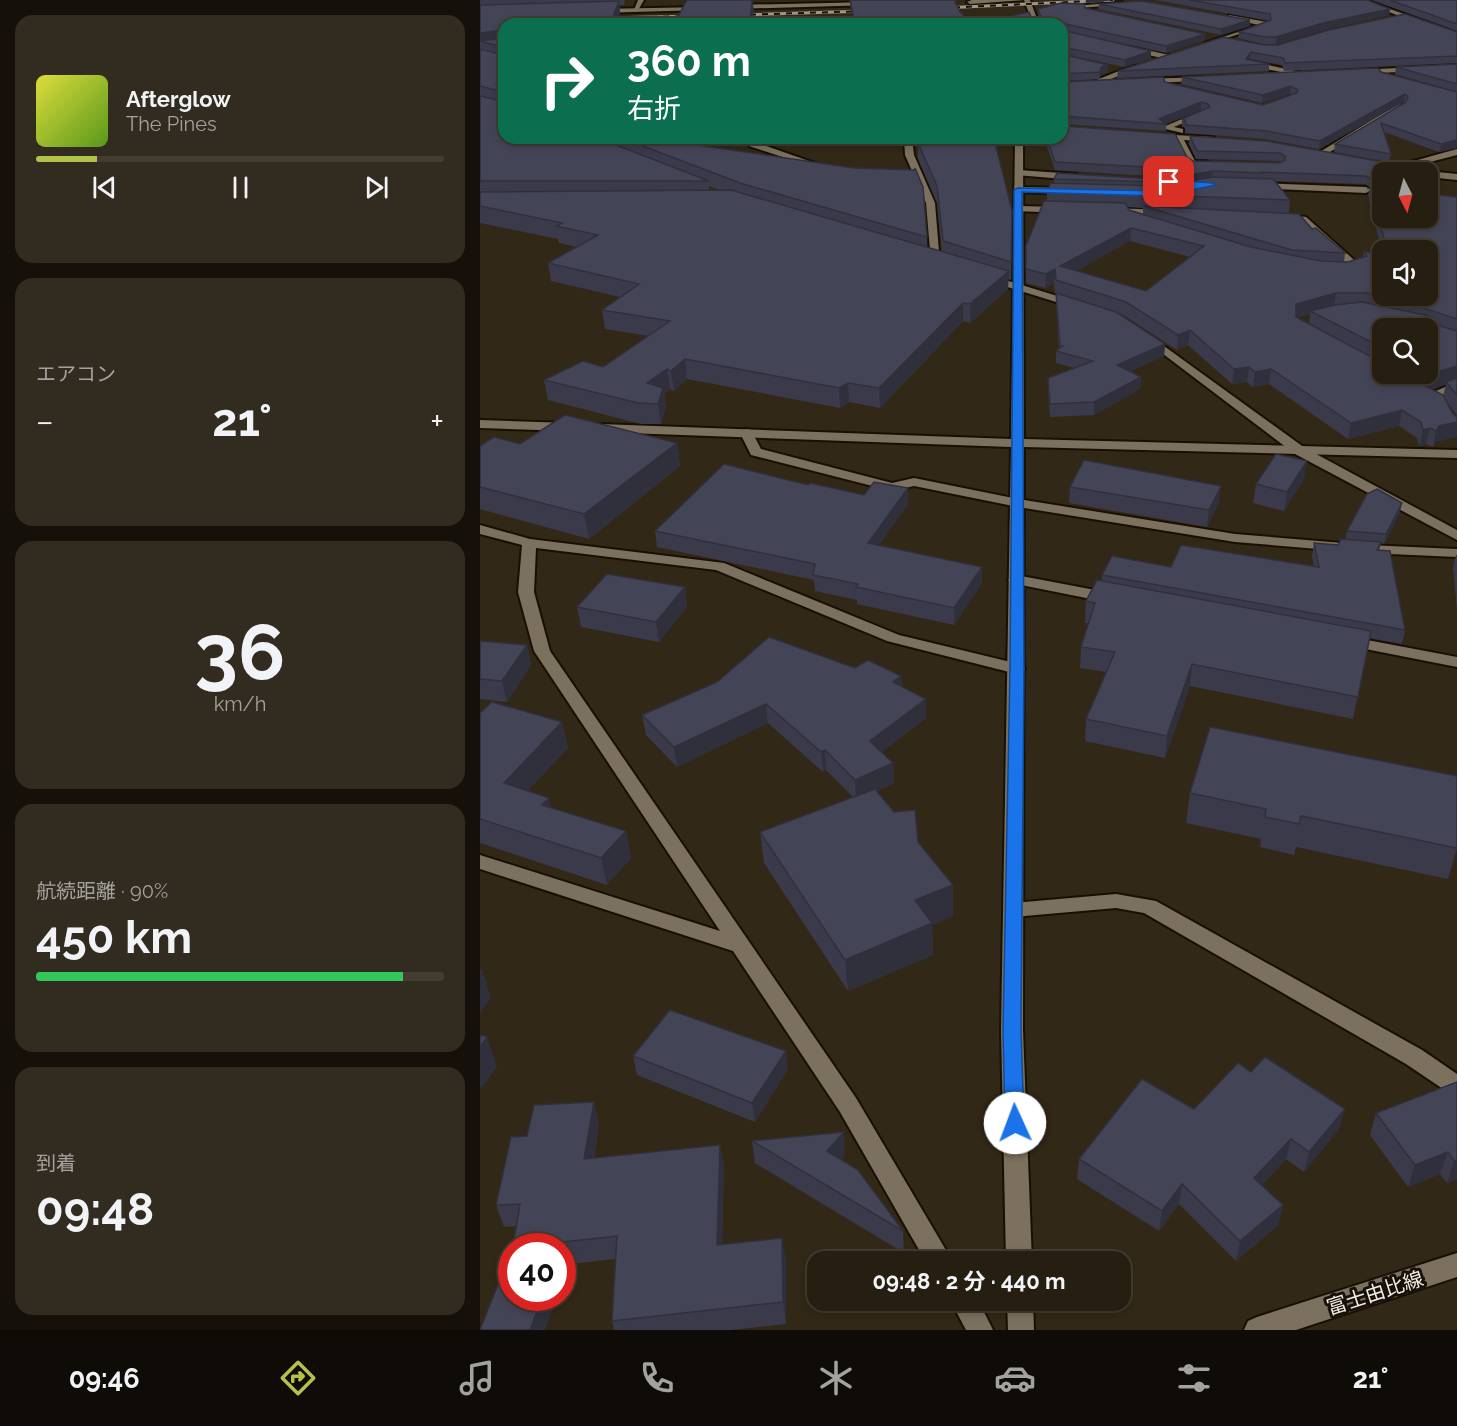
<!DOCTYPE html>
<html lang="ja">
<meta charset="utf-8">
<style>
:root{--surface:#261e11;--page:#322b1f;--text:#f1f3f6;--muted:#a4a29f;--line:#423c31;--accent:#b3c24b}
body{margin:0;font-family:Raleway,"Noto Sans JP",sans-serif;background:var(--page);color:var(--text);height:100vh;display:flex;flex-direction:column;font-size:22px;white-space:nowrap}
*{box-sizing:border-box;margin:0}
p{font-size:20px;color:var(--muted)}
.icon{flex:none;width:33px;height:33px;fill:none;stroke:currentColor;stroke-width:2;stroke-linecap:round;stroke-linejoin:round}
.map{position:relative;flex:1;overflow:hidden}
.drawer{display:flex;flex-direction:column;gap:15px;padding:15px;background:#151009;width:480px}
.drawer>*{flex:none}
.guide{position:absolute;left:18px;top:18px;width:570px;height:126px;border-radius:18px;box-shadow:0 3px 9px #0003,0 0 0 2px var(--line);background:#0b6e4f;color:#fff;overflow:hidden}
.needle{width:39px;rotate:174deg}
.tools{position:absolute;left:892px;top:162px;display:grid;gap:12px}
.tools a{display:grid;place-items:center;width:66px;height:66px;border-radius:12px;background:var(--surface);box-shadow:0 3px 9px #0003,0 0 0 2px var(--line);font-size:30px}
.speed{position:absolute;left:18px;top:1233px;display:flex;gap:12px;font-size:30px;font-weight:700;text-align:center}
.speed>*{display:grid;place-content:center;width:78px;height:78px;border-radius:50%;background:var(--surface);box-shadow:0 3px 9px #0003,0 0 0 2px var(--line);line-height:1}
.speed .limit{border:9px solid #d22;background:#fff;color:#111}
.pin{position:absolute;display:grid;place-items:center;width:51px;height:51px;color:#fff;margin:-26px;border-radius:12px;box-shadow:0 3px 9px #0006}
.me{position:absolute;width:66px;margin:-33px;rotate:358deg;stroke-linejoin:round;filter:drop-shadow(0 0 4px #0008)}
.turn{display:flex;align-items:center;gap:21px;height:126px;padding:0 30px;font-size:27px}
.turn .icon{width:78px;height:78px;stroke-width:2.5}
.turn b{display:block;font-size:42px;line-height:51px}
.big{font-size:45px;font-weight:700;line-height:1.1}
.drawer .widget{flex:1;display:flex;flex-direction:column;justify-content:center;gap:9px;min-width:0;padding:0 21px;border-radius:18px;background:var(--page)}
.drawer .dial{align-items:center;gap:0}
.dial b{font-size:78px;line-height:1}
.song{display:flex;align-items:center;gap:18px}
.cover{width:72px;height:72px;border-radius:9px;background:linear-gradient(135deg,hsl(60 70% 55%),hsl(90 70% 35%))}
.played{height:6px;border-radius:3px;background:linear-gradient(90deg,var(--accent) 15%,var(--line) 15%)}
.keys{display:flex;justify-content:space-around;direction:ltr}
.heat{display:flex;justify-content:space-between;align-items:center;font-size:33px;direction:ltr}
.charge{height:9px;border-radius:4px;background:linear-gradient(90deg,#34c759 90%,var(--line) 0)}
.trip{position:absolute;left:327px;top:1251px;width:324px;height:60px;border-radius:18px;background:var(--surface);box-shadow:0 3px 9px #0003,0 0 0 2px var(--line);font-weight:700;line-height:60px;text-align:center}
.tabs{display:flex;height:96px;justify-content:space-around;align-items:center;background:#0f0c07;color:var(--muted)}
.tabs .icon{width:42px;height:42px}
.tabs .current{color:var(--accent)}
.tabs b{font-size:27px;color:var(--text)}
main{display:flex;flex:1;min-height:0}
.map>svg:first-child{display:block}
</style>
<main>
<section class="drawer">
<div class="widget">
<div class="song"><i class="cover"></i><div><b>Afterglow</b><p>The Pines</p></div></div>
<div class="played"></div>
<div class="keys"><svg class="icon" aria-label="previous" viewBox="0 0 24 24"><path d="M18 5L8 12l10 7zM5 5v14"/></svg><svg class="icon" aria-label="pause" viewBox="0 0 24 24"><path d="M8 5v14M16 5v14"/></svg><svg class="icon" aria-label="next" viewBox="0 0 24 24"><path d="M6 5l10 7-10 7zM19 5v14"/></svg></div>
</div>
<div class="widget"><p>エアコン</p>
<div class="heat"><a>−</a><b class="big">21°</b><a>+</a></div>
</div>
<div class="widget dial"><b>36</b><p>km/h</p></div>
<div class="widget"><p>航続距離 · 90%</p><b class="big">450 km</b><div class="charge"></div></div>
<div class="widget"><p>到着</p><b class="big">09:48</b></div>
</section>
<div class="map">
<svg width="977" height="1330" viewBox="0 0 977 1330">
<rect width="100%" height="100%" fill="#322817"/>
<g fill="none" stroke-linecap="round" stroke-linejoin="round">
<path fill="#011e20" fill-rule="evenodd" d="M883,0H889L977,30V32Z"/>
<g stroke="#191003" stroke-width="4">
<path id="service" d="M636,894L676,901L942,1050L977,1074V1096L969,1093L926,1064L664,913L636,908L534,917L527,915L524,910L527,905L534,903Z"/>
</g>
<g stroke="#191003" stroke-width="4">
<g id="minor">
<path d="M492,0H545L490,4L487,2Z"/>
<path d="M876,0H885L977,33V37Z"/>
<path d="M394,2L392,5L253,9L250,7L253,5Z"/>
<path d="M642,2L640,5L584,9L581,7Z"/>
<path d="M226,7L224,10L118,13L115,11L118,9Z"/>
<path d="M749,15L787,22L790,24L725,45V43L779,25L747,18Z"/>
<path d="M649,46L689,55L690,57L686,59L646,50Z"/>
<path d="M770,61L820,72L824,74L820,76L767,65Z"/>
<path d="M654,65L661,67L616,85L609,83Z"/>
<path d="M977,65V69L879,74L875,72L879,70Z"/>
<path d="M727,77L728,79L724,81L663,83L659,81L663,79Z"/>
<path d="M918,104L925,106L845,155L838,153Z"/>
<path d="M718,112L725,114L694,127L703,129V133L681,128Z"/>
<path d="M673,134L734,137V141L731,142L704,140L715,161H727L731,164L727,167L709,166L696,140L676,139L672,136Z"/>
<path d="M424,138H432L434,155L455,203L460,264L451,262L446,203L425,155Z"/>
<path d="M269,142H275L346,167L339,169L269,146Z"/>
<path d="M977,149V155L927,168L939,170L940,172H923L891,165L895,162L916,166Z"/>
<path d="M538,170L596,174L601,177L596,180L535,175V171Z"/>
<path d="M948,171L977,174V180L948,177V172H945Z"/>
<path d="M667,178L722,181L727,184L722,187L664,183L662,181Z"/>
<path d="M779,183L886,187L891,190L886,193L776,188V184Z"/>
<path d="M538,187L588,188L593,191L588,194L535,192V188Z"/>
<path d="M538,206L582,207L587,210L582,213L535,211V207Z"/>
<path d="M632,208L684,210L689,213L684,216L629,213L627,211Z"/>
<path d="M806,215L826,217L882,267V271L862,273V269L870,267L820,222L803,220V216Z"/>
<path d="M509,275L600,303L602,305L596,308L592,307L505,280L504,278Z"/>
<path d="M666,333L825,448L977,530V540L815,454L662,338V334Z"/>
<path d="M977,382V390L950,400L944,396Z"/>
<path d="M266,429L271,430L281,449L412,483L434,478L538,499L755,534L887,545L977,549V557L887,553L755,542L538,507L434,486L412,491L271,455L260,433Z"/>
<path d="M0,525L50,539L244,563L419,635L543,665L545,669L537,674L407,641L236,570L56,548L54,592L70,651L376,1098L473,1262H446L360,1112L253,951L0,869V855L240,931L54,651L38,592L42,545L0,534Z"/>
<path d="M536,575L631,593L639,598L631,603L531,583L528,580Z"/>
<path d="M866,636L977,657V667L860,644L858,641L860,638Z"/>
<path d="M470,1300H498L513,1330H486Z"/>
</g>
</g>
<g stroke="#191003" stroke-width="4">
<g id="tertiary">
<path d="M158,0H164L157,12L154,10Z"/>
<path d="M544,0H550L559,24H553Z"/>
<path d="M535,138H543L544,439L977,450V458L544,447L543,1030L552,1262H526L521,1030L531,447L120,432L114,428L120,424L531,439Z"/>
<path d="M0,420L89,423L95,427L89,431L0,428Z"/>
<path d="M527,1300H553L554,1330H528Z"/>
</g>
</g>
<g stroke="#191003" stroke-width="4">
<path id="secondary" d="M977,1253V1277L816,1330H764L768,1321L777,1317Z"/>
</g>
<use href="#service" fill="#7c715e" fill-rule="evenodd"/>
<use href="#minor" fill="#7c715e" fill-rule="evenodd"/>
<use href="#tertiary" fill="#7c715e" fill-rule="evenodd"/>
<use href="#secondary" fill="#7c715e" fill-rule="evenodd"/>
<g stroke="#9f978a" stroke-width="3">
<g id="rail">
<path d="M462,8L633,0"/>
<path d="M258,15L387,11"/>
<path d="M123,18L216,16"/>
</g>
</g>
<use href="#rail" stroke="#16110a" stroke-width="2" stroke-dasharray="6" stroke-linecap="butt"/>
</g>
<g fill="#3a3a4b" fill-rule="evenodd">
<path d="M0,0H145L144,5H139L140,13L24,138H187V140L447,237V247L462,252L457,203L438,159V143L532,211L531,280L528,279V289L490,323L483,321L400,408L369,402L360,408L207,379L194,391L190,389L184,394L186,408L181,424H161L68,400L64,380L123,367L169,336L125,329L122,310L140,297L71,281L68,263L97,247L79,243L78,239L0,223ZM229,186L239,190H229Z"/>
<path d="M370,0H476V5L486,24H373Z"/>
<path d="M675,0H887L910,9L909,15L843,30L796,44H784L758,38L759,32L789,21Z"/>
<path d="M892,0H977V31Z"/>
<path d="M619,4L770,26L741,35L618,9Z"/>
<path d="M605,8L725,34L724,40L686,53L582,30V24H526V17L559,20L558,9Z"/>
<path d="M582,30L671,51V58L645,67L582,54Z"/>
<path d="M977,32V63L804,71L802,65L770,59V60L789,64V71L637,78L638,71L784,45H798Z"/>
<path d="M582,54L628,72L620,75V79L582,81Z"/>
<path d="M977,64V92L915,74L916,67Z"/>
<path d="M901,72L977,92V148L959,152L904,132L911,154L909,162L854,152L855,144L925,103L924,102L839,149L785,139L705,133V128L702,126V119L722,110H721L686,124V131L582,124V82H685L783,105L812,94H810L782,103L701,84L702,77Z"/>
<path d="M710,136L914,164L903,218L977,197V415L966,401L955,442L953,447L946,444L939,446L937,438L919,426L868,439L789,384L773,387L767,382L752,384L708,345L697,350L645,316L638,314L685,344L684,356L650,371L661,377L660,389L614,415L570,417L568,391V378L594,368L576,363V351L579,349L576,304V294H575L574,283L565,288L546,283V246L567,201V191L574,183V179L688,180L687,185L706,182L701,178L575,170L564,138H582L707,157L713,161L800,163L801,162L799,161L716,159L709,144ZM794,181L885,184L890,187L888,196H889V200L903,256L884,251L883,258L868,262H864L865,253L832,229L809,213L810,200ZM647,207L663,208V214L649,210ZM650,241L710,257L666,291L596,271ZM903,250H948V296H903ZM830,314L829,324L817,318ZM903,328H948V374H903ZM966,384L963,396L951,389Z"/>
<path d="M197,443L200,466L109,539L0,509V446L40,444Z"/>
<path d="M824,479L804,511L773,503L776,484Z"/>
<path d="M590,487L739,502L727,527L589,503Z"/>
<path d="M428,488V504L399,545L502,583L474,625L377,604V600L335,591L334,580L177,547L175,531Z"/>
<path d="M920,512L904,544L901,543L899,551L925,630L922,644L889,638L873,719L710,686L685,758L605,741L606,719L626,672L600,668L601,647L609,623H605L606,601L622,581V575L691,567L834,566L832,557L834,543L858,545L865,540L867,531Z"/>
<path d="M976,555H977V610L973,568Z"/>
<path d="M205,587L207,607L179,642L101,627L97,607Z"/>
<path d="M0,641L47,645L51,665L27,702L0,699Z"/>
<path d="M375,668L421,676L422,687L446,699V718L402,752L413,763L414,783L397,791L438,842L473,916L452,925L453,955L368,991L284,863L280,832L373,797L346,770L343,772L288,723L197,767L166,735L162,715L237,682Z"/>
<path d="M0,713L82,722L88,748L48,790L71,808L146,831L151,858L127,885L0,843Z"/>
<path d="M710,793L977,848L968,879L816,847L814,855L780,847L781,839L706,823Z"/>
<path d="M153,1056L308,1069L275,1122L157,1075Z"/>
<path d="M977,1082V1179L967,1183L960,1174L928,1187L890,1135L896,1113Z"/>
<path d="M714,1109L859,1129L824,1172L806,1159L782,1185L803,1205L798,1225L756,1261L699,1204L679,1231L597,1179L599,1159Z"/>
<path d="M119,1124L114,1158L240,1145L244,1166L242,1244L306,1260V1324L251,1330H134L132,1321L135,1259L90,1264L36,1226L24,1227L16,1205L47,1136Z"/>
<path d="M272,1141L365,1154L361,1159L423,1231L424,1253L275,1163Z"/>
</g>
<g fill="#30303d">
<path d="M272,0L274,10L272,24H270Z"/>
<path d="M607,0H636L607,3Z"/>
<path d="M139,1L140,13L137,24H130Z"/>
<path d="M910,9L909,15L843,30L796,44V37L843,23Z"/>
<path d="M770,20V26L741,35V29Z"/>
<path d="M23,30L24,44L0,41V33Z"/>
<path d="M725,34L724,40L686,53V46Z"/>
<path d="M671,51V58L645,67V60Z"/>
<path d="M771,52L770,59L765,66L766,59Z"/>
<path d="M628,65V72L620,75L621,67Z"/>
<path d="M811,86L810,94L782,103L783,95Z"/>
<path d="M925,94L924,102L839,149L840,141Z"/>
<path d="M721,102V110L686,124L679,119Z"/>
<path d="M977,140V148L959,152L961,144Z"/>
<path d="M733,171L732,180L708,184L709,175Z"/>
<path d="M688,180L687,187L679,189V182Z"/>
<path d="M903,184V193L891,188Z"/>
<path d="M651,228L650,241L580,280V266Z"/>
<path d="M575,269L574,283L565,288L566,274Z"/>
<path d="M529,271L528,289L490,323V304Z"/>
<path d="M856,293L854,307L830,311V314L814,319L816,304Z"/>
<path d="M483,303V321L400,408L399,388Z"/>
<path d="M710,330L708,345L697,350L698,335Z"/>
<path d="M685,344L684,356L636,377L637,365Z"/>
<path d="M205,359L207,379L194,391L191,371Z"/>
<path d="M977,366V381L966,382V384L948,390L951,374Z"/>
<path d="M769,367L767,382L752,384L754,369Z"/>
<path d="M187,369L190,389L184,394L186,408L181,424L178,404L167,383Z"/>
<path d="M791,369L789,384L773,387L775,372Z"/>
<path d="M661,377L660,389L614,415V402Z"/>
<path d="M368,383L369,402L360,408L359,388Z"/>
<path d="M922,410L919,426L868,439L871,423Z"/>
<path d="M977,422V437L955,442L953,447L956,431L959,426Z"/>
<path d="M950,428L946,444L939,446L943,430Z"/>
<path d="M197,443L200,466L109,539L104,514Z"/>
<path d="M827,461L824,479L804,511L807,492Z"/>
<path d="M741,486L739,502L727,527L729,510Z"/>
<path d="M428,488V504L389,559L388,543Z"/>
<path d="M922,503L920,512L904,544L906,534Z"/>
<path d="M502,567V583L474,625V608Z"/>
<path d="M205,587L207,607L179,642L176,622Z"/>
<path d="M47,645L51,665L27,702L22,681Z"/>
<path d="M712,664L710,686L685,758L687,736Z"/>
<path d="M421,676L422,695L413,682Z"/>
<path d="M446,699V718L392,760L390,741Z"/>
<path d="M286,704L288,723L197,767L194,747Z"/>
<path d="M82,722L88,748L31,809L24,783Z"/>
<path d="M345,750L346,770L343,772L341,752Z"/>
<path d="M413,763L414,783L376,800L375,780Z"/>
<path d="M69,798L75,824L62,805Z"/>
<path d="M146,831L151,858L127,885L121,858Z"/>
<path d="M473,885V916L452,925L453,955L368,991L365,960L435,900Z"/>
<path d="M2,969L11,998L0,1013V971Z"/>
<path d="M7,1037L17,1067L0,1090V1047Z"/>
<path d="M306,1051L308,1069L275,1122L272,1103Z"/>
<path d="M114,1102L119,1124L110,1180L104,1159Z"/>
<path d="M865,1109L859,1129L824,1172L829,1152Z"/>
<path d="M364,1132L365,1154L349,1173L347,1151Z"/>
<path d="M811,1139L806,1159L770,1198L774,1178Z"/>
<path d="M240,1145L244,1166L241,1266L237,1245Z"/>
<path d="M968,1152L960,1174L928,1187L935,1165Z"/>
<path d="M977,1160V1179L967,1183L974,1161Z"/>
<path d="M702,1184L699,1204L679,1231L682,1211Z"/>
<path d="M803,1205L798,1225L756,1261L760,1241Z"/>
<path d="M302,1238L306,1260V1324L303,1302Z"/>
<path d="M83,1242L90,1264L82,1283V1246H81Z"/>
<path d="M62,1298H77L65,1330H50Z"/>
</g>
<g fill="#444457" stroke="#30303d" stroke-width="1.5" fill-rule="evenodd">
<path d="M207,0H272L270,24H194Z"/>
<path d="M370,0H474L480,12L483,14L486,24H375Z"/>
<path d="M710,0H887L910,9L843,23L796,37H785L759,32L791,20L790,14Z"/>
<path d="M910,0H977V24Z"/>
<path d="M139,1L130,24H24V138H118L229,181H0V96L21,101L24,98L23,92L0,86V49L23,55L22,47L0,41L22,38L23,30L0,33V5Z"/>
<path d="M662,1L770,20L741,29L619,4Z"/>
<path d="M581,3L604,4L605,8L725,34L686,46L581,23V24H528L526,17L549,12L552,19L559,20L561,17L558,9Z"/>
<path d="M925,14L977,32V56L805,63L803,58L771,52L766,59L789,64L638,71L743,37L784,45H798L849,30Z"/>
<path d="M582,30L671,51L645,60L582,47Z"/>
<path d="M582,54L628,65L621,67L620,72L582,74Z"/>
<path d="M977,64V84L916,67Z"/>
<path d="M898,68L901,72L977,92V140L961,144L901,123L911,154L855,144L926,102L928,96L925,94L840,141L786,131L706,125L705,120L702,119L730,107L728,104L721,102L679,119L687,124L582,116V82L683,77L685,82L783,105L817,93L818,90L811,86L783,95L702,77Z"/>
<path d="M582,126L695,134L707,157L713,161L800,163L805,160V156L800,153L717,151L710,136L786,141L914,164L916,172H903V184L889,188L895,181L886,176L782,172L783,173L733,171L709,175L702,169L575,162L567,138H582Z"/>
<path d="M142,138H184V140L374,168L435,170V168L443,187L447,237L260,183Z"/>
<path d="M438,138H514L532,211L531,262L463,241L457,186L438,143Z"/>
<path d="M577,173L688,180L679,182L574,179Z"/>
<path d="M733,177L793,179L810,200L567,191L571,183L680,186Z"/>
<path d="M891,187L903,188V218H948V194L977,197V319L907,296H948V250H907Z"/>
<path d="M251,190L529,271L490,304L483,303L399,388L368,383L359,388L205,359L191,371L187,369L167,383L183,388L178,404L158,403L64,380L103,361L123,367L190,321L122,310L159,284L68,263L118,235L76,226L82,223L0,206V192Z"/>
<path d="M564,201L645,203L649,210L771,247L841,261L868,262L887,256L884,251L903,256V294L899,293H856L816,304V317L903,363V374H922L963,395L973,414L977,417V422L959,426L956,431L950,428L943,430L941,422L922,410L871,423L791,369L775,372L769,367L754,369L710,330L698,335L646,302L576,280L575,269L566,274L546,269V246ZM651,228L724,246L666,291L580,266Z"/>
<path d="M663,206L819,214L832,229L836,228L865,253L812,250Z"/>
<path d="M576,293L636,312L685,344L637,365L661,377L614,402L570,404L568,378L613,361L576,351L583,346H580Z"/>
<path d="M882,302L949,316L950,323L977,331V366L951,374L948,373V328H903V348L830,311L855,305Z"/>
<path d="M977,378V395L966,382Z"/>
<path d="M85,415L197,443L104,514L0,487V446L14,437L40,444Z"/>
<path d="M796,454L827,461L807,492L776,484Z"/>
<path d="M604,460L741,486L729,510L590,487Z"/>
<path d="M244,464L328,485L330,483L384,495L394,482L428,488L388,543L502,567L474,608L376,587L378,584L333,575L335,564L175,531Z"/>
<path d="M897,489L922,503L906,534L867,531L887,494Z"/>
<path d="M861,539L901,542L897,550L910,551L925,630L622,575L632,556L691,567L701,545L839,567L834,543L858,545Z"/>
<path d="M127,574L205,587L176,622L97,607Z"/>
<path d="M617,580L891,631L878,697L712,664L687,736L606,719L635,652L601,647L615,603L606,601Z"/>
<path d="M289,637L375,668L388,660L421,676L413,682L446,699L390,741L413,763L375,780L345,750L341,752L286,704L194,747L162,715L237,682Z"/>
<path d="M0,641L47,645L22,681L0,679Z"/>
<path d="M12,702L82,722L24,783L69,798L62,805L146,831L121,858L0,819V713Z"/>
<path d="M730,727L977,776V848L821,816L819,824L785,817L786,809L710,793Z"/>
<path d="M395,789L414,812L435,810L438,842L473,885L435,900L452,923L365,960L280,832Z"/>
<path d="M190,1010L306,1051L272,1103L153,1056Z"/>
<path d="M0,1035L7,1037L0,1047Z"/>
<path d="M785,1057L865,1109L829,1152L811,1139L774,1178L803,1205L760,1241L702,1184L682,1211L599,1159L662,1079L714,1109L758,1063L771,1072Z"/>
<path d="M977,1082V1160L974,1161L968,1152L935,1165L896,1113Z"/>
<path d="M114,1102L104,1159L240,1145L237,1245L302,1238L303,1302L132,1321L137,1236L83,1242L81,1246H33L40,1204L16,1205L31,1137L47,1136L54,1105Z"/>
<path d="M364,1132L347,1151L378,1170L423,1231L272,1141Z"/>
<path d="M32,1249V1298H62L50,1330H0Z"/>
</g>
<path fill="#1a73e8" stroke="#114b97" stroke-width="1.5" d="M689,180L732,183L736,185L679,196L542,192L544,669L541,1030L544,1123L542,1128L535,1131L528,1128L525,1123L523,1030L530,669L534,190L538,188L679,191L712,186L686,184L685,182Z"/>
<g text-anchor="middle" stroke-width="6" stroke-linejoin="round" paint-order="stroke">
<g font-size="20" fill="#f4ede3" stroke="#16110a">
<text transform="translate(895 1293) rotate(-18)" y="7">富士由比線</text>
</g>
</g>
</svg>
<div class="tools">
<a><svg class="needle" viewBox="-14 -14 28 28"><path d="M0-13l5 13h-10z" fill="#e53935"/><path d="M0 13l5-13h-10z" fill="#a4a29f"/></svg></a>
<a><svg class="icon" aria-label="sound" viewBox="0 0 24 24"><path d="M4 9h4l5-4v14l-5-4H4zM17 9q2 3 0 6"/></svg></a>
<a><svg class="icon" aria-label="search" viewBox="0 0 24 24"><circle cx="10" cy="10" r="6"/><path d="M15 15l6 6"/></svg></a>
</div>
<div class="speed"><div class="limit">40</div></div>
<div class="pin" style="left:689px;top:182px;background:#d93025"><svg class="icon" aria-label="arrive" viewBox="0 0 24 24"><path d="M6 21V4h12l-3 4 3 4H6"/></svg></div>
<svg class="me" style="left:535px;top:1123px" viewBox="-20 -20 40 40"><circle r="19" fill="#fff"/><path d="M0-13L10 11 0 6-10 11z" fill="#1a73e8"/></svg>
<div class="trip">09:48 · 2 分 · 440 m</div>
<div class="guide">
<div class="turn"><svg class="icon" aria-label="right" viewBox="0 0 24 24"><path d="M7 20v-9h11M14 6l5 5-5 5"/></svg><div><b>360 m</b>右折</div></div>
</div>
</div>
</main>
<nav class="tabs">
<b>09:46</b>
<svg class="icon current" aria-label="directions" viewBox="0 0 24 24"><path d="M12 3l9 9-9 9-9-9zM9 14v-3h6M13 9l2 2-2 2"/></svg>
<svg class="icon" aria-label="music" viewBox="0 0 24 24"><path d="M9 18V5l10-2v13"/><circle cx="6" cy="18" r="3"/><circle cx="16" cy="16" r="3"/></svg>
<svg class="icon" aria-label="phone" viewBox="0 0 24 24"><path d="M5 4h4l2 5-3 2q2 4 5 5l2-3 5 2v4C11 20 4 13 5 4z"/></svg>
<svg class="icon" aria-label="climate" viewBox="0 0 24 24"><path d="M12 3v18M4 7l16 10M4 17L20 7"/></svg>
<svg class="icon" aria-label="car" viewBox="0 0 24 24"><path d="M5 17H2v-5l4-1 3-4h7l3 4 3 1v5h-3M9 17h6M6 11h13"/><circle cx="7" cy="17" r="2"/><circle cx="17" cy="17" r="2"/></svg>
<svg class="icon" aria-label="filters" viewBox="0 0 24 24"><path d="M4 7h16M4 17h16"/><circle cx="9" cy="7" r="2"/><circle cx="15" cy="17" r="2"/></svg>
<b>21°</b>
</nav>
